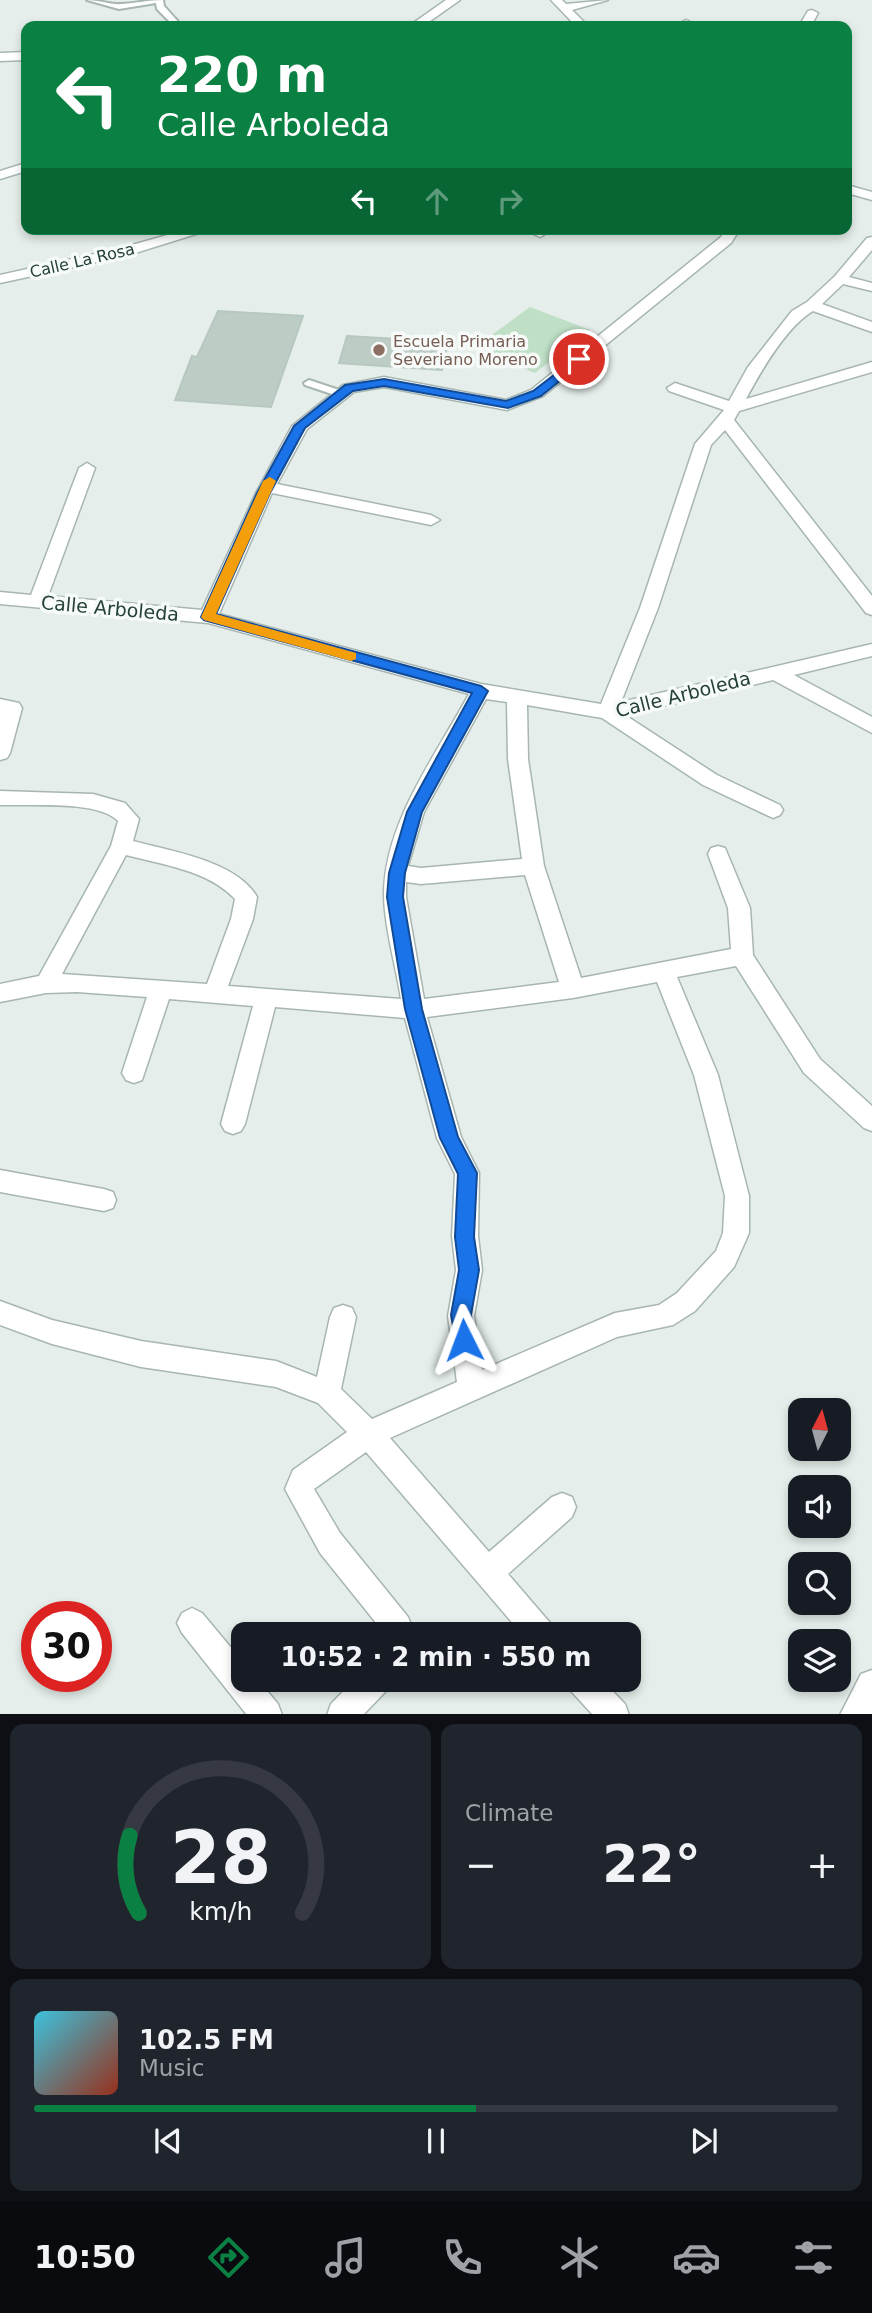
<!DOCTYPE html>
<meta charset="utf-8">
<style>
:root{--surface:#171b24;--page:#20242c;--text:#f1f3f6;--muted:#9ea1a6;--line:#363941;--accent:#0b8043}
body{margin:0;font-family:"DejaVu Sans",sans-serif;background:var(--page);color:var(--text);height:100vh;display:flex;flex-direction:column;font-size:26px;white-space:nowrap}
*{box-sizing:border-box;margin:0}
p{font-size:23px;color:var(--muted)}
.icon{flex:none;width:38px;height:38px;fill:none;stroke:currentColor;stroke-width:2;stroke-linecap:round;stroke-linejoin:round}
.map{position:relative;height:1714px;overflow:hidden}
.details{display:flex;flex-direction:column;gap:10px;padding:10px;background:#0d0f14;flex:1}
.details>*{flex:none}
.hud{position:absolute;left:21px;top:21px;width:831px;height:214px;border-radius:14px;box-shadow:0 4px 10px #0003;background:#0b8043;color:#fff;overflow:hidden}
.needle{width:46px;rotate:6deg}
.buttons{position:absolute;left:788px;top:1398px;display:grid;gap:14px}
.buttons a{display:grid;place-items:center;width:63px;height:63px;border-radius:14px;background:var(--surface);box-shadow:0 4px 10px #0003;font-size:35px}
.speed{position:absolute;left:21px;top:1601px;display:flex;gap:14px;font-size:35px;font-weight:700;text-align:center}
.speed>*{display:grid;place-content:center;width:91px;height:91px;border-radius:50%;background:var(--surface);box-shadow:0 4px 10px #0003;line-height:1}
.speed .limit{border:10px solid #d22;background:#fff;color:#111}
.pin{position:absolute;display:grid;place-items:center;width:60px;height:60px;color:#fff;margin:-30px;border:4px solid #fff;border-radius:50%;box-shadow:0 2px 7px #0007}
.me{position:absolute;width:77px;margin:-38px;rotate:357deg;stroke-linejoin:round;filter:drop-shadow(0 0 5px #0008)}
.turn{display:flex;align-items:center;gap:24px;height:147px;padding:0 21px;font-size:32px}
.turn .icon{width:91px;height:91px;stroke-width:2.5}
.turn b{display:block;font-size:49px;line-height:60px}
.lanes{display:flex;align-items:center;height:66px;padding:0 21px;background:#0003;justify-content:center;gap:35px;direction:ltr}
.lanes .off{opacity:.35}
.big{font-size:52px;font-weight:800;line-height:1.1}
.details .widget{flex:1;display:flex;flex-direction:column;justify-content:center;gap:10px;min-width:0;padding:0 24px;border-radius:14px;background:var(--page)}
.details .dial{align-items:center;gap:0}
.dial svg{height:182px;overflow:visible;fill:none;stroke:var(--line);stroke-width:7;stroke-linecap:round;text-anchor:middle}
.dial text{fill:var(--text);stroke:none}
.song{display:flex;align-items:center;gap:21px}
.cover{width:84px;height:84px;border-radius:10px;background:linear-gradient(135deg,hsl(190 70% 55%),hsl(10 70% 35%))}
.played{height:7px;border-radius:4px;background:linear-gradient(90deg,var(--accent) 55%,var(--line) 55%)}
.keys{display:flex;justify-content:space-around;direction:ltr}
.heat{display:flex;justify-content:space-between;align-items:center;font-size:38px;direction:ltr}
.details .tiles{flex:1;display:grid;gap:10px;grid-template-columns:1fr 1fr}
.widget:last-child{grid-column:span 2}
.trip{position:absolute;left:231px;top:1622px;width:410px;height:70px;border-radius:14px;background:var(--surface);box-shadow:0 4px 10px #0003;font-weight:800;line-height:70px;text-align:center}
.tab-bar{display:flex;height:112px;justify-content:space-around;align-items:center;background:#090b0e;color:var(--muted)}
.tab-bar .icon{width:49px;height:49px}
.tab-bar .on{color:var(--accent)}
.tab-bar b{font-size:32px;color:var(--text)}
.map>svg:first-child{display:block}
</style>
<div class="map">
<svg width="872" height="1715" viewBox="0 0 872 1715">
<rect width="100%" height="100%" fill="#e5eeea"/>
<path fill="#bfdfc6" d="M530,307L590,330L535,373L474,348Z"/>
<g fill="#bdccc5" stroke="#b7c8c0" stroke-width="2">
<path d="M218,311L303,316L271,407L175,400L192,356L197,357Z"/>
<path d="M347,336L448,342L442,370L339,363Z"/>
</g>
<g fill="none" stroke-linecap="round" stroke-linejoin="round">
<g stroke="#a7b6b1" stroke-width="4">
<g id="lane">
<path d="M87,0C99,0 111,5 122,4C136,3 149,0 163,0L164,6L182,26H174L157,9L156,3L119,9Z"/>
<path d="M309,380L345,392L346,394L341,397L305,385L304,383Z"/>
</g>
</g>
<g stroke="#a7b6b1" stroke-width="3">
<g id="street">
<path d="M446,0H460L423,26H409Z"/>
<path d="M551,0H562L566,4L608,0L572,10L588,26H576Z"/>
<path d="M812,10L818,13L811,26H799L808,11Z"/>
<path d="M686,20L690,22V26H675Z"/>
<path d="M26,52V60L0,61V53Z"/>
<path d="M26,163V171L0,179V171Z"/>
<path d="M847,185L872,192V200L847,193Z"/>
<path d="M189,229H212L129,255L0,283V275L121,248Z"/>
<path d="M523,229H543L547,233L540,237Z"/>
<path d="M726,229H740L731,243L543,396L507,410L384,387L354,392L307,429L277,484L431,515L440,520L431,525L272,493L219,614L481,684L601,704L640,608L695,444L724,410L669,391L667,388L675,383L729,401L748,367L792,311L807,302L835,276L867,238L872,237V250L849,277L872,283V291L843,284L822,304L872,322V332L813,311C786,327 761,371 746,399L872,362V372L739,411L734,420L872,596V615L866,613L725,430L711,445L658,608L621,702L872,644V656L794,675L872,717V733L773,680L625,715L717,775L780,805L783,810L780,815L773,818L703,785L602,718L527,705L528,759L544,866L581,978L731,949L728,908L708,854L711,848L718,846L725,848L750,908L753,955L820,1059L872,1106V1131L864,1128L804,1073L736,966L677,977L718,1075L749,1196V1233L734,1267L695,1311L673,1325L617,1337L390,1438L489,1552L552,1497L562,1493L572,1497L576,1507L572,1517L508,1574L551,1624L556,1634H522L366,1452L314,1489L340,1533L408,1617L415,1634H385L320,1553L285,1489L293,1470L347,1432L318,1403L276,1387L141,1367L52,1344L0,1325V1301L52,1320L141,1341L276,1361L317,1377L330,1317L334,1308L343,1305L352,1308L356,1317L341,1389L372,1419L457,1382L448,1316L456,1270L452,1236L455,1174L437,1138L405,1018L275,1007L245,1124L241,1131L233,1134L225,1131L221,1124L253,1006L169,999L142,1080L134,1083L126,1080L122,1073L147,997L77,992L46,993L0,1002V984L39,976L111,846L118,821C98,800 30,806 0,805V791L93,794L125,803L139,819L133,841C170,851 237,861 257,897L253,919L228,986L401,999C396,966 384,926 384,893C385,822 436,755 469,694L208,623L0,604V592L31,595L79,468L87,463L95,468L48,596L202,610L256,493L292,426L343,385L384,377L506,400L531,390L721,237ZM486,699L507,702L508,759L522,859L421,868L408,866L424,812ZM126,855C163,865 208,870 235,899L231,919L207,984L62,974ZM525,875L559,982L424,999L406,897V882L421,884ZM657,982L694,1075L725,1196L723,1233L716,1251L677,1293L659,1305L615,1313L482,1370L474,1316L482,1270L478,1236L479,1173L461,1137L427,1017L573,998Z"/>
<path d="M0,699L19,703L22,708L10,753L7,758L0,760Z"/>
<path d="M0,1170L104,1189L113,1192L116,1200L113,1208L104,1211L0,1192Z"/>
<path d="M192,1608L202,1613L243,1662V1680H258L278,1704L282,1715H247L182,1633L177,1623L182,1613Z"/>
<path d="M872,1670V1715H840L861,1674Z"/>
<path d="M354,1680H390L386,1691L363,1715H327L331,1704Z"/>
<path d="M567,1680H602L625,1704L629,1715H593L571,1691Z"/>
</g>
</g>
<use href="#lane" fill="#fff" fill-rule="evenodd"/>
<use href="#street" fill="#fff" fill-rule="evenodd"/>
</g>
<path fill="#1a73e8" stroke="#114b97" stroke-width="2" d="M579,356L585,359L583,362L541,396L508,408L384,386L353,391L305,428L270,493L216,614L481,686L488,691L422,812L405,873L403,897L422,1009L458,1137L477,1173L474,1237L479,1270L471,1315L474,1340L472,1347L464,1349L457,1347L451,1315L459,1270L455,1237L458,1174L440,1138L405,1009L387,897L389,873L407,812L472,693L204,620L201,617L257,493L294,426L345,385L384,379L506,401L533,391Z"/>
<path fill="#f59e0b" d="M270,477L276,481L216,614L356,653V659L351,661L204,620L201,617L263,481Z"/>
<circle fill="#8d6e63" stroke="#f6faf8" stroke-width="2.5" cx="379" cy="350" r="7"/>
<g text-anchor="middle" stroke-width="7" stroke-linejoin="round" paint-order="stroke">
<g font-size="16" fill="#244037" stroke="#f6faf8">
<text transform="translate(82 260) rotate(-13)" y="6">Calle La Rosa</text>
</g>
<g font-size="16" fill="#785e54" stroke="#f6faf8" text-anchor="start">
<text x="393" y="347">Escuela Primaria<tspan x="393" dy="18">Severiano Moreno</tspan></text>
</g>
<g font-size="19" fill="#244037" stroke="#f6faf8">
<text transform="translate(110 608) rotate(5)" y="7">Calle Arboleda</text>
<text transform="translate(683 694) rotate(-14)" y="7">Calle Arboleda</text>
</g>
</g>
</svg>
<div class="buttons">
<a><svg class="needle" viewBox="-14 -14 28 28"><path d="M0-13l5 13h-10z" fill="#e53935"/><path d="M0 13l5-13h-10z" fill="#9ea1a6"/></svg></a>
<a><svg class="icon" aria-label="sound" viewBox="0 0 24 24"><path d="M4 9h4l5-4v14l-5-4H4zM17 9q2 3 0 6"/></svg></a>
<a><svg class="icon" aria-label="search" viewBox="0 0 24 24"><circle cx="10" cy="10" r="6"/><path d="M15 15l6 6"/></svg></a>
<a><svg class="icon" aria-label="layers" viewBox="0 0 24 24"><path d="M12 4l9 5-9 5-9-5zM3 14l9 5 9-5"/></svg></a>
</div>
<div class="speed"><div class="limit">30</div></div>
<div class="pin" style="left:579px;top:359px;background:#d93025"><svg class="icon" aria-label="arrive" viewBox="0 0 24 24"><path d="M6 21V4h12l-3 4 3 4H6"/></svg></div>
<svg class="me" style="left:464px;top:1340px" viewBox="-20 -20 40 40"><path d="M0-17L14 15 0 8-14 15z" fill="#1a73e8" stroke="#fff" stroke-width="4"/></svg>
<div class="trip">10:52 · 2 min · 550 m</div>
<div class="hud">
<div class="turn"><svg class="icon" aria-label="left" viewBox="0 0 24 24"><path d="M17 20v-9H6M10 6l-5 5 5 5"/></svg><div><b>220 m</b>Calle Arboleda</div></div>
<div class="lanes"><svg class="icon" aria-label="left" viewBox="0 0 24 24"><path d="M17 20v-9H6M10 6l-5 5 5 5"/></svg><svg class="icon off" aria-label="ahead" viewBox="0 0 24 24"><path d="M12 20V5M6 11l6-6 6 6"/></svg><svg class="icon off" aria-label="right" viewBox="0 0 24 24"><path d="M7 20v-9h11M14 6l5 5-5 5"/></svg></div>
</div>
</div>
<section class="details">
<div class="tiles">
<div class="widget dial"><svg viewBox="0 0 100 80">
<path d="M14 69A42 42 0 1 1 86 69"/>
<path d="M14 69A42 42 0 0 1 10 35" stroke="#0b8043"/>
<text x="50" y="56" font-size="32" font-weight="700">28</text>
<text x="50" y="72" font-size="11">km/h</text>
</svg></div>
<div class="widget"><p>Climate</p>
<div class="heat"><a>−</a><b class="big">22°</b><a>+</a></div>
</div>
<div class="widget">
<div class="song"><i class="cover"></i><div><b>102.5 FM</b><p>Music</p></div></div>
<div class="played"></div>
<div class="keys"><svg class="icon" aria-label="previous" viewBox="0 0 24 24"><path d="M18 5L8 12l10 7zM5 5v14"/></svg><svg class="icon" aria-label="pause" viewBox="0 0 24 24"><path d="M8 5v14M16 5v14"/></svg><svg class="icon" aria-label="next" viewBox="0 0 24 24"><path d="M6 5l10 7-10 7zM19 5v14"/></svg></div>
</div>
</div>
</section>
<nav class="tab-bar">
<b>10:50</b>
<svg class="icon on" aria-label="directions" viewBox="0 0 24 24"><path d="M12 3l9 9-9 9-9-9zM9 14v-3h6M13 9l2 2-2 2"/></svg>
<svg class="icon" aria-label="music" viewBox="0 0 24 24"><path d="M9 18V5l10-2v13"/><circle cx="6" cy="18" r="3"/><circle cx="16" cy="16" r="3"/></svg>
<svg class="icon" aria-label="phone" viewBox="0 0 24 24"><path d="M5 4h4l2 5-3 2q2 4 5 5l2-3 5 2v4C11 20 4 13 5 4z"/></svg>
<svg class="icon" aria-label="climate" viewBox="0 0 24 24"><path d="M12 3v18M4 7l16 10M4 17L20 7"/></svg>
<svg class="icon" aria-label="car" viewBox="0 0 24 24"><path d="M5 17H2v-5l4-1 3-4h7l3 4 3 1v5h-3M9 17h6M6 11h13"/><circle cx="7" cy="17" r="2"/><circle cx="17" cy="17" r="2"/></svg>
<svg class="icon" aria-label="filters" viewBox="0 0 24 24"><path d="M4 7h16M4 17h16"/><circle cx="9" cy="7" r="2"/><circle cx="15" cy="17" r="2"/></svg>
</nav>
